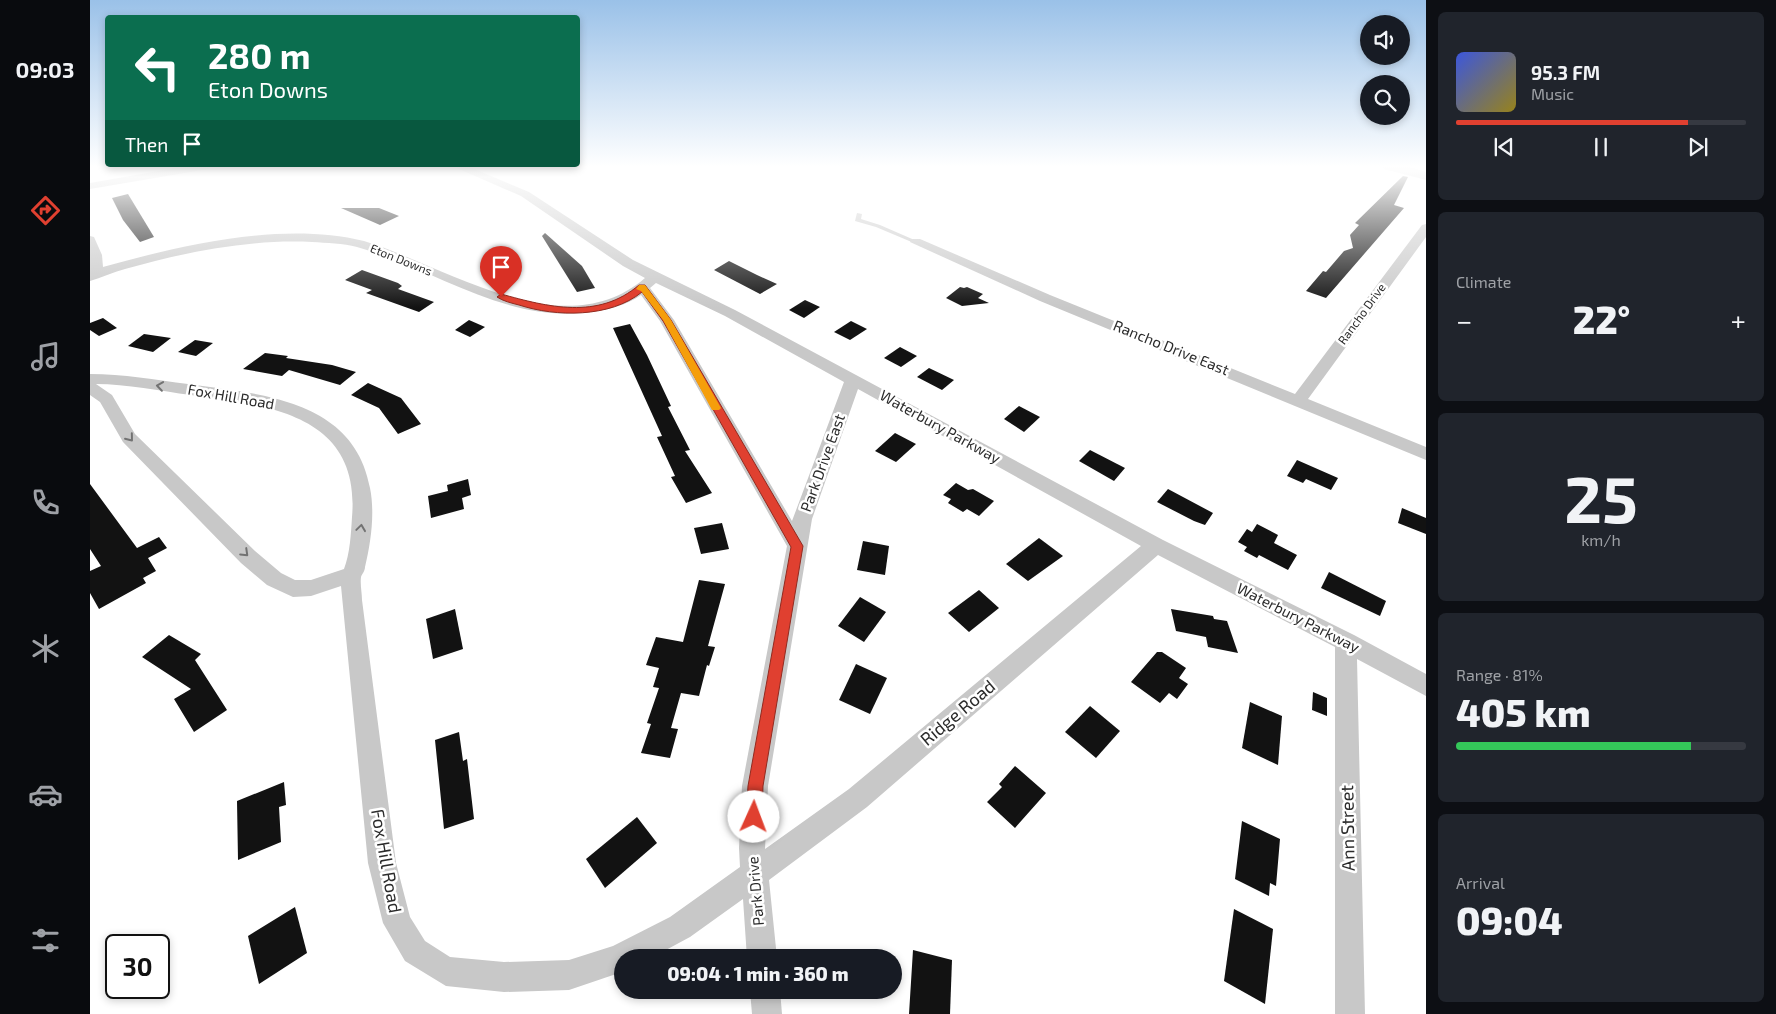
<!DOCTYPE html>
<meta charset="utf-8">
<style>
:root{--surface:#171b24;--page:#20242c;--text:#f1f3f6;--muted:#9ea1a6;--line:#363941;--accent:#e04030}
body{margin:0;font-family:"Exo 2",sans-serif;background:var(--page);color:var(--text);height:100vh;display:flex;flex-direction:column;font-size:19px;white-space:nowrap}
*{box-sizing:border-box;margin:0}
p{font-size:16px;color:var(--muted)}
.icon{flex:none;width:28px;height:28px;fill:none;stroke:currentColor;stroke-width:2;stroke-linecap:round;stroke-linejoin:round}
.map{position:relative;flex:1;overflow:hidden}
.details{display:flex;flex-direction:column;gap:12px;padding:12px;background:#0d0f14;width:350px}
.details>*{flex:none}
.hud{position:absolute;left:15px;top:15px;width:475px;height:152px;border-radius:5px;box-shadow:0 2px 8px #0003;background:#0b6e4f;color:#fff;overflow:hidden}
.tools{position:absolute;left:1270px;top:15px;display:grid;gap:10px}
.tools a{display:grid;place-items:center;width:50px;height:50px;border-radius:50%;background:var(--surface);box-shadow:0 2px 8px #0003;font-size:25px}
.speed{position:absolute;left:15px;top:934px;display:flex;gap:10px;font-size:25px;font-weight:700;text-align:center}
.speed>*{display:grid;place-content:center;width:65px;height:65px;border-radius:50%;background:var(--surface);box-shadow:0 2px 8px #0003;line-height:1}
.speed .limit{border:2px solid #111;border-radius:8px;background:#fff;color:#111}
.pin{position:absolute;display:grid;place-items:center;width:42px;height:42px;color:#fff;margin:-51px -21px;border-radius:50% 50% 50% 0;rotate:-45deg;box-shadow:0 0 5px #0007}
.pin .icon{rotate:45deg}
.me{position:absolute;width:55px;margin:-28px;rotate:2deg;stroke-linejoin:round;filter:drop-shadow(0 0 4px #0008)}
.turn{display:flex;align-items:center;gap:18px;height:105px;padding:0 20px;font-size:22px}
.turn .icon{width:65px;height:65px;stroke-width:2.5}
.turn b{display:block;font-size:35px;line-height:42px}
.then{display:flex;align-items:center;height:48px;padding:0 20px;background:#0003;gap:10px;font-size:19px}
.big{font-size:38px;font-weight:800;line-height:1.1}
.details .card{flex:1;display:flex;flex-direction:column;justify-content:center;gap:8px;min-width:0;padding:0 18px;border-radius:8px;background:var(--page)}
.details .dial{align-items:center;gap:0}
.dial b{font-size:65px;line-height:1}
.song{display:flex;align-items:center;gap:15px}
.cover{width:60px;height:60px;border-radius:8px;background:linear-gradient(135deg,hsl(230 70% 55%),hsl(50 70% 35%))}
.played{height:5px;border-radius:2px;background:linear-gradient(90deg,var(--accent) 80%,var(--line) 80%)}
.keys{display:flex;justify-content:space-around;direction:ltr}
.heat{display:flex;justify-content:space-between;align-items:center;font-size:28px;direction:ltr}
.charge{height:8px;border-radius:4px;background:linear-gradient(90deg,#34c759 81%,var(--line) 0)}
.trip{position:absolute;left:524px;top:949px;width:288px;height:50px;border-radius:25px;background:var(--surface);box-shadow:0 2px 8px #0003;font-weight:800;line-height:50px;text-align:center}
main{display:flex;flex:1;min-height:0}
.tab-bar{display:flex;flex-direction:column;width:90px;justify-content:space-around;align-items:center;background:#090b0e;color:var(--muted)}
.tab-bar .icon{width:35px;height:35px}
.tab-bar .current{color:var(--accent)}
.tab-bar b{font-size:22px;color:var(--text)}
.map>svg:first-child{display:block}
</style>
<main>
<nav class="tab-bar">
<b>09:03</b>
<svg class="icon current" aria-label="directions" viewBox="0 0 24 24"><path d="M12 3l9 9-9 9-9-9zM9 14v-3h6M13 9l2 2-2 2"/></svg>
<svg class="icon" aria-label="music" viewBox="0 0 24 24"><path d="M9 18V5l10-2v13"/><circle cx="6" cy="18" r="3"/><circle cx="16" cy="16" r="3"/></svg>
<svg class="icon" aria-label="phone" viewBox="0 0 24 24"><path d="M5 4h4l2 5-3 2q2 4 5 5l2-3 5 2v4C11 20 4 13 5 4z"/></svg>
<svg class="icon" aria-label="climate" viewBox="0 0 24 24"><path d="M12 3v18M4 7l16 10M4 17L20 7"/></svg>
<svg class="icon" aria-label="car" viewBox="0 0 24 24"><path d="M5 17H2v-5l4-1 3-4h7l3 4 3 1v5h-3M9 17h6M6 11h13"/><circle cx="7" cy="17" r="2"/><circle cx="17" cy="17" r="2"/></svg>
<svg class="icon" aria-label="filters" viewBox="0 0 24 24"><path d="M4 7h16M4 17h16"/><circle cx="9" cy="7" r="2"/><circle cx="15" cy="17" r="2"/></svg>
</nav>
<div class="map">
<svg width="1336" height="1014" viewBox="0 0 1336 1014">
<rect width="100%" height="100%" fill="#fff"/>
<g fill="#121212">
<path d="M1313,176L1318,177L1304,205L1314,208L1236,298L1216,291L1233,271L1236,272L1254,251L1263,248L1260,235L1269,225L1265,223Z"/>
<path d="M38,194L64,237L50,242L33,220L22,198Z"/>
<path d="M251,208H289L309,216L290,225Z"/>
<path d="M455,233L492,266L505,288L487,292L452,236Z"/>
<path d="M639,261L667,275L687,284L670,294L624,270Z"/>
<path d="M272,270L308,283L312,286L308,289L344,302L329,312L276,293L282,290L255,280Z"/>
<path d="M870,287L874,288L877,287L893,294L888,298L899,303L872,306L856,298Z"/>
<path d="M715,300L730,307L714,318L699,310Z"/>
<path d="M13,318L27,328L9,336L0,330V323Z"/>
<path d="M379,320L395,327L380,337L365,330Z"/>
<path d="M761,321L777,329L760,340L744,332Z"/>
<path d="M540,324L557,355L581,406L578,407L600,450L595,451L622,493L596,503L581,477L585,476L567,437L572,436L523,328Z"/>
<path d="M54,334L81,338L63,352L38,346Z"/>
<path d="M105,340L123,343L106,356L88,352Z"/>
<path d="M810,347L827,356L811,367L794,358Z"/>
<path d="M175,353L198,356L196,358L242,365L266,372L250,385L199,370L192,376L153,369Z"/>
<path d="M839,368L864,380L852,390L827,377Z"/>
<path d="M278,383L311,398L331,424L308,434L289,408L261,395Z"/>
<path d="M929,406L950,417L934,432L914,419Z"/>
<path d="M805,433L826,444L806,462L785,451Z"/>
<path d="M1000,450L1035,468L1024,481L989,461Z"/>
<path d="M1207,460L1248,478L1241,490L1216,479L1213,483L1197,476Z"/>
<path d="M378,479L381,495L372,498L374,509L341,518L338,496L358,491L357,485Z"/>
<path d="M866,483L878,490L883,489L904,501L889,516L877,509L873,512L858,503L861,499L853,495Z"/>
<path d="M0,484L47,548L69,537L77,548L58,558L66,571L53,578L56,583L9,609L0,593V571L11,566L0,549Z"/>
<path d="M1078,489L1123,513L1115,525L1104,521L1067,502Z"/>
<path d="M1312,508L1336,518V534L1308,523Z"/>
<path d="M632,523L639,549L611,554L604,528Z"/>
<path d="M1167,524L1188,535L1184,543L1207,555L1198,570L1169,555L1167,558L1154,551L1157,547L1148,542L1157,529L1162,532Z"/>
<path d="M949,538L973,556L938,581L916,564Z"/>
<path d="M773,541L799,546L795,575L767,570Z"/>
<path d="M1239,572L1296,601L1290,616L1231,588Z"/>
<path d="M609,580L635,584L618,646L625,647L619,666L617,665L609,696L591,693L581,728L588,729L580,758L551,753L561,724L557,723L569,688L563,687L569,668L556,665L566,637L593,642Z"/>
<path d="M889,590L909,608L879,632L858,613Z"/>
<path d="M770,597L796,612L774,642L748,626Z"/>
<path d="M365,609L373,649L343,659L336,619Z"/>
<path d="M1081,609L1123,616L1124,619L1137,621L1148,653L1118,647L1116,637L1086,631Z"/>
<path d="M79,635L111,654L105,660L137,710L104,732L84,699L101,689L52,657Z"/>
<path d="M1067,652H1072L1096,668L1089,678L1098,684L1087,699L1079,693L1070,703L1041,682Z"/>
<path d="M766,664L797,678L780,714L749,700Z"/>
<path d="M1223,692L1237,698V716L1222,710Z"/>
<path d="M1160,702L1192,716L1188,765L1152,748Z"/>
<path d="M1000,706L1030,731L1006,758L975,732Z"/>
<path d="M369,732L373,761L377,759L384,819L354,829L345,740Z"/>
<path d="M925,766L956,793L925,828L897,802L912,787L909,784Z"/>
<path d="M194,782L196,805L189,807L191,842L148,860L147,801Z"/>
<path d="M547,817L567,843L515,888L496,859Z"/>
<path d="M1152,821L1190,839L1186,886L1180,883L1179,896L1145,879Z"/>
<path d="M205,907L217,953L169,984L158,936Z"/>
<path d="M1144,909L1183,929L1175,1004L1134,981Z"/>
<path d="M823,950L862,960L860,1014H819Z"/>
</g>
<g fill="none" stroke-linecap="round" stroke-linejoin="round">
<path fill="#c8c8c8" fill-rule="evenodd" d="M767,213L772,214L771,219L790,225L829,242L824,243L786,227L765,221Z"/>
<g fill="#c8c8c8" fill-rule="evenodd">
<path d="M97,166H123L118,169L0,189V183Z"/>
<path d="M362,166H377L439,192L543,260L645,310L1073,540L1264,635L1336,674V696L1267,659L1275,1014H1245V647L1068,555L777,807L679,880L687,958H657L653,899L600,937L561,958H532V972L479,990L414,992L356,986L315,961L293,923L278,863L251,586L221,596L203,597L177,585L151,563L33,442L10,402L0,395V374C33,374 66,380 98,384C170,394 264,399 280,488C285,513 281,542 275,567C275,571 272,574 271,577C270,584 272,593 272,600L306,863L320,917L335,941L360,957L414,962L479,960L523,946L580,917L650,867L649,848L652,786L697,546L570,321L551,295C537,305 518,310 501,312C416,324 346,269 267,247C253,243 237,243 222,242C159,239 96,252 35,269C23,272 11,278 0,281V236L4,237L12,255L13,267C92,245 192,221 274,241C359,267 473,348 555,278L533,266L431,196ZM566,283L635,316L754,382L702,521L584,320L560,288ZM6,384C37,384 70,391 101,395C177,405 271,414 262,517C261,533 260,554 254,569L221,580H205L191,573L165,551L45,434L22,395ZM768,389L1051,546L759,789L675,849L678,786L722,519Z"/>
<path d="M1336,224V237L1218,399L1336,447V460L950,301L820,242L822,239H830L960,295L1205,394L1332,225Z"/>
<path d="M660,990H690L692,1014H662Z"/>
</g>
<path fill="#c8c8c8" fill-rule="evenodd" d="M1292,166H1316L1336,172V180L1294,169Z"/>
</g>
<defs><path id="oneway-chevron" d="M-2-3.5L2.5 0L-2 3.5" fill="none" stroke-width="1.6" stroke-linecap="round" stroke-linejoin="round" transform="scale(1.25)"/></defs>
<g stroke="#727272">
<use href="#oneway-chevron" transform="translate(70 386) rotate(-172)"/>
<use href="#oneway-chevron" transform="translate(40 438) rotate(51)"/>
<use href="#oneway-chevron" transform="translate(271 528) rotate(-82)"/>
<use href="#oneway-chevron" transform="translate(155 553) rotate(44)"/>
</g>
<linearGradient id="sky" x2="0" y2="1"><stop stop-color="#9ac1e8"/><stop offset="0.54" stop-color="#fff"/><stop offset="1" stop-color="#fff" stop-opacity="0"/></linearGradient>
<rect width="1336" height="308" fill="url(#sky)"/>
<path fill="#e04030" stroke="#922a1f" d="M549,285H555L581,320L713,546L673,786L672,817L669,823L664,825L658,823L656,817L658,786L701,547L573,321L552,292C520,318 466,317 429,305C421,303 413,301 407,297L411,294C458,307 508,320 549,285Z"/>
<path fill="#f59e0b" d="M549,285H555L581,320L631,408L629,410H622L573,320L551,291L546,289Z"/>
<g text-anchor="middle" stroke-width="5" stroke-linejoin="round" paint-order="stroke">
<g font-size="12" fill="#2b2b2b" stroke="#fff">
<text transform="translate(311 260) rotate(22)" y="4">Eton Downs</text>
<text transform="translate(1272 314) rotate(-54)" y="4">Rancho Drive</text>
</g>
<g font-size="15" fill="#2b2b2b" stroke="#fff">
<text transform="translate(1081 348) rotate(22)" y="5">Rancho Drive East</text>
<text transform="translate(141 397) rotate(10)" y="5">Fox Hill Road</text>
<text transform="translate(850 427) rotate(29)" y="5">Waterbury Parkway</text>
<text transform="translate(733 463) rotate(-70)" y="5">Park Drive East</text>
<text transform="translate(1208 618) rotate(27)" y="5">Waterbury Parkway</text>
<text transform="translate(666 891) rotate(-95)" y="5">Park Drive</text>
</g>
<g font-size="18" fill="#2b2b2b" stroke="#fff">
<text transform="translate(868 713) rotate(-40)" y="6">Ridge Road</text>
<text transform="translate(1258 828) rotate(-91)" y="6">Ann Street</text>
<text transform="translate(296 861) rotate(80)" y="6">Fox Hill Road</text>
</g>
</g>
</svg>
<div class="tools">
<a><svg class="icon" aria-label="sound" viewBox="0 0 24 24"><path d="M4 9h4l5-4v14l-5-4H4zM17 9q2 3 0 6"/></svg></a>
<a><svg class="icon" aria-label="search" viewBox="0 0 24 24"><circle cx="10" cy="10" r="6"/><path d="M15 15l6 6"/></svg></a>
</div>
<div class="speed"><div class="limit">30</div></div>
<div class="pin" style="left:411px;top:297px;background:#d93025"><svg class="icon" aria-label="arrive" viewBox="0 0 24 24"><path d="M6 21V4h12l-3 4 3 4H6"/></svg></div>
<svg class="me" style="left:664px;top:817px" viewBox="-20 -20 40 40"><circle r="19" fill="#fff"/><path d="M0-13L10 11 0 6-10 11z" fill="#e04030"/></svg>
<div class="trip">09:04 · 1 min · 360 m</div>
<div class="hud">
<div class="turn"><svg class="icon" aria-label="left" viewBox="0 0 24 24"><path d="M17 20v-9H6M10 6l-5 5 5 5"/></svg><div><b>280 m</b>Eton Downs</div></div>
<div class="then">Then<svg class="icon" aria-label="arrive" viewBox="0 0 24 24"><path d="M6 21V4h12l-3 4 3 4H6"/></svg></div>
</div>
</div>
<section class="details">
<div class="card">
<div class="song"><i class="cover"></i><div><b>95.3 FM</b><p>Music</p></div></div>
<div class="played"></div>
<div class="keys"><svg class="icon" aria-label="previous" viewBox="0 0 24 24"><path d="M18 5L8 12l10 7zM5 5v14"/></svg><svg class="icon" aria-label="pause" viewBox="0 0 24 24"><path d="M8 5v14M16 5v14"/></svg><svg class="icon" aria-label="next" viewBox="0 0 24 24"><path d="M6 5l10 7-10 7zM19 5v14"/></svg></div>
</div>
<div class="card"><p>Climate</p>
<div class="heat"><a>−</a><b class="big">22°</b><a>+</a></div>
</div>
<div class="card dial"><b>25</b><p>km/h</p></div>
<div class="card"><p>Range · 81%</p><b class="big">405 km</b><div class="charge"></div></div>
<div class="card"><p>Arrival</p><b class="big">09:04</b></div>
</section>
</main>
